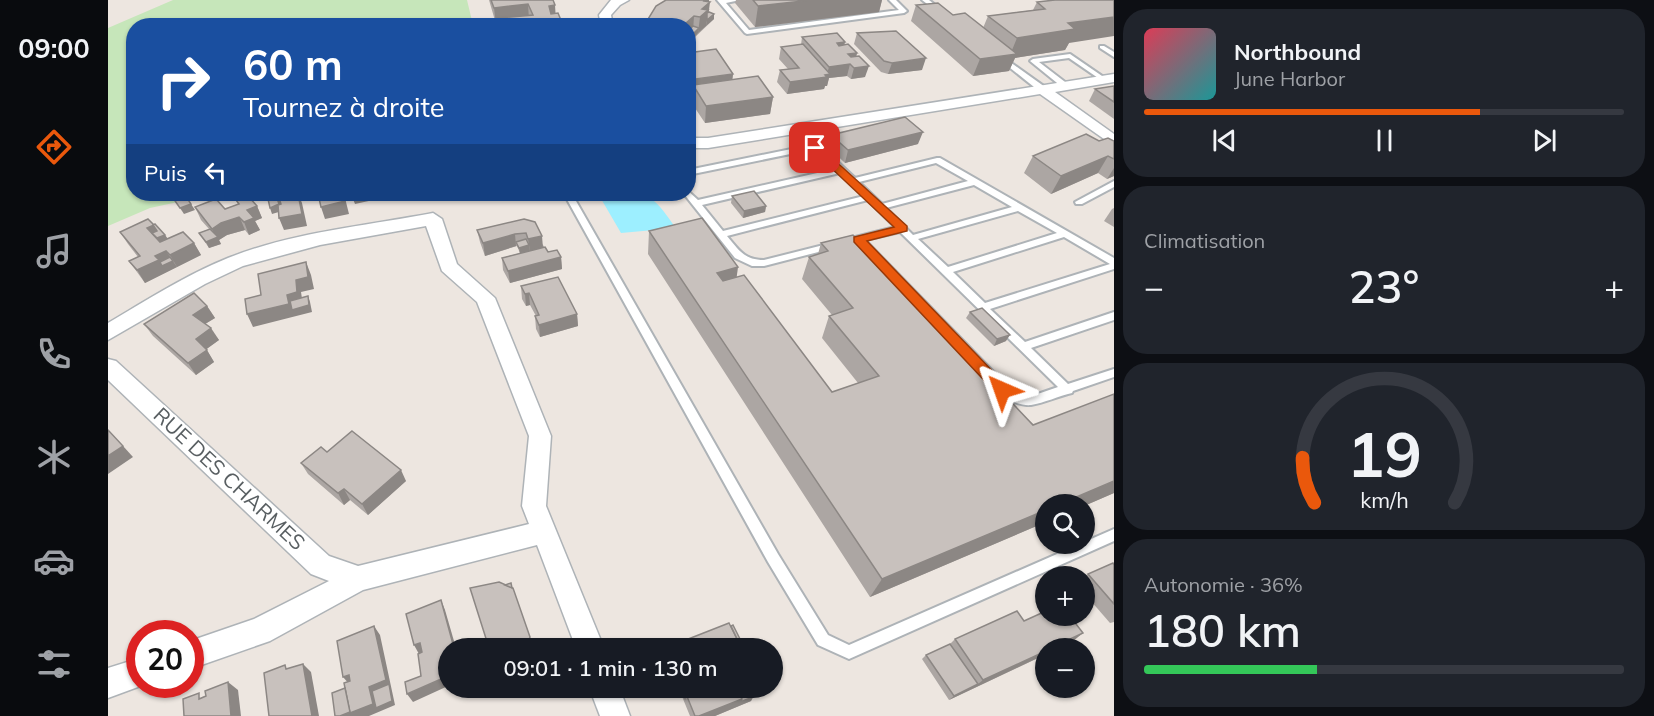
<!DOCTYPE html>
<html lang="fr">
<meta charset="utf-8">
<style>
:root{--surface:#171b24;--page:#20242c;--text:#f1f3f6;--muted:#9ea1a6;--line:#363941;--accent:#ea580c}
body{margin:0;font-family:Mulish,sans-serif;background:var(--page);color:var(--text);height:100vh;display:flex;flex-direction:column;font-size:22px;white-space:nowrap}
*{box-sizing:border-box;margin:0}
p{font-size:20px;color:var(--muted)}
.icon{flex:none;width:33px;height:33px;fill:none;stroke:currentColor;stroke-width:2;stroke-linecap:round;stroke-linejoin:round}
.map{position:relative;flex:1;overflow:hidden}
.sheet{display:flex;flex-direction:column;gap:9px;padding:9px;background:#0d0f14;width:540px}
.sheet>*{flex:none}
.guide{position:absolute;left:18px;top:18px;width:570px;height:183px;border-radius:24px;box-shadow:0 2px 4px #0004;background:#1a4fa0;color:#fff;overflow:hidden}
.fabs{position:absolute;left:927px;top:494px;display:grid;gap:12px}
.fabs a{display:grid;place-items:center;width:60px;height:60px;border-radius:50%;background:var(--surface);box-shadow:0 2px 4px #0004;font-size:30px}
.speed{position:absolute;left:18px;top:620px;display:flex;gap:12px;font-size:30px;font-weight:700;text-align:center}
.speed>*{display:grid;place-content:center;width:78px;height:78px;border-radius:50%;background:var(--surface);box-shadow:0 2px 4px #0004;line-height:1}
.speed .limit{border:9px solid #d22;background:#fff;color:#111}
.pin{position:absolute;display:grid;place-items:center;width:51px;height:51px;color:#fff;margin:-26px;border-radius:12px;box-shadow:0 3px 9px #0006}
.me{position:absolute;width:66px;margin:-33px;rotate:317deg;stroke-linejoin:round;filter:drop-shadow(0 0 4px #0008)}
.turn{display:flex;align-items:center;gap:21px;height:126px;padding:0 18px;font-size:27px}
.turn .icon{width:78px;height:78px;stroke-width:2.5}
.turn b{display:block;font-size:42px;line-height:51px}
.then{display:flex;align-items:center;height:57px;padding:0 18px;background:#0003;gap:12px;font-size:22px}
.big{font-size:45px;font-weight:600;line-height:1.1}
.sheet .widget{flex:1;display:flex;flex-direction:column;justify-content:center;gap:9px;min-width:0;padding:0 21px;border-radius:24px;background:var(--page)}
.sheet .dial{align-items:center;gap:0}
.dial svg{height:156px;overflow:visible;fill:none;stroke:var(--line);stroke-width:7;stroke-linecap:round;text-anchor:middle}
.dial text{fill:var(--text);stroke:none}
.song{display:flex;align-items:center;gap:18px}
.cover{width:72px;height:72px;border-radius:9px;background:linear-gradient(135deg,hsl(350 70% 55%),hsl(180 70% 35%))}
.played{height:6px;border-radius:3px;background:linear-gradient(90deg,var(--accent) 70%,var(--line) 70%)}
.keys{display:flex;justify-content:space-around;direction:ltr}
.heat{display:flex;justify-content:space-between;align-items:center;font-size:33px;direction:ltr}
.charge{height:9px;border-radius:4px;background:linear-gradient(90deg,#34c759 36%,var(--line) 0)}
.trip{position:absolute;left:330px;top:638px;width:345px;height:60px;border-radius:30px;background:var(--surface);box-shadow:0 2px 4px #0004;font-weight:600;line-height:60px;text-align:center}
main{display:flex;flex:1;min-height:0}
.menu{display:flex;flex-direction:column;width:108px;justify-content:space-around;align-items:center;background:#090b0e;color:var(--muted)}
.menu .icon{width:42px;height:42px}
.menu .selected{color:var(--accent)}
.menu b{font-size:27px;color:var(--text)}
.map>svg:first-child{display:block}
</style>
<main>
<nav class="menu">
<b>09:00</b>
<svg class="icon selected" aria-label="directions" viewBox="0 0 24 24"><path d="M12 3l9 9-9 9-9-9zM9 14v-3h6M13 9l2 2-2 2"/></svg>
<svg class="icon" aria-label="music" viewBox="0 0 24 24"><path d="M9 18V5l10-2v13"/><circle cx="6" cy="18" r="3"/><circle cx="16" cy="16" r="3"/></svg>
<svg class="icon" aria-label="phone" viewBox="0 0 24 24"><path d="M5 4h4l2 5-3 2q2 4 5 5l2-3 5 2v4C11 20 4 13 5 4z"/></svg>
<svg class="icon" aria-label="climate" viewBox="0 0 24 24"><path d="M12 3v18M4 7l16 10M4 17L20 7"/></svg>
<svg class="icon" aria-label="car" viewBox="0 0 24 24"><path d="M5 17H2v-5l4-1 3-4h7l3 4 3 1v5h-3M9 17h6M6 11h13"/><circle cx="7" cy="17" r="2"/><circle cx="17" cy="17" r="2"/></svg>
<svg class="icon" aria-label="filters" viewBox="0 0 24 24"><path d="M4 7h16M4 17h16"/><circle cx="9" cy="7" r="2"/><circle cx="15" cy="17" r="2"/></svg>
</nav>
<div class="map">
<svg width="1006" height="716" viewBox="0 0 1006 716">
<rect width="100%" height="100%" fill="#ede6e0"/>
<path fill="#c6e6ba" d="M65,0H359L365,25L26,26V194H107L42,208L0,226V28Z"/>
<path fill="#9defff" d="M504,194C545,194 544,195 568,228L513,233L492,197Z"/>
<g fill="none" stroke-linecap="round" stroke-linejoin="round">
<g stroke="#aeb3b7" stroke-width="4">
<g id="lane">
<path d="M609,0H632L618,3L641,30L791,10L781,0H788L799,11L796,13L639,34L637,33Z"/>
<path d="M814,0H821L836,12L831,13Z"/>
<path d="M992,46H996L1006,52V57L992,48Z"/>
<path d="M962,54L997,78V80H993L961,58L931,62L961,85L954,87L922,61L925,59Z"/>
<path d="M891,57H895L937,87V91H931L891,59Z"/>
<path d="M703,145L717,150L747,178L829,158H832L1006,258V269L882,309L917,342L1006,312V320L923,348L960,384L1006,369V377L965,391L964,393C951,396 936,403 923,405C916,406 906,402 899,400L749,242L656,266H644L627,258L576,194H580V191L590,200L727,169L711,154L702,150L580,175V170ZM828,163L860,181L774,204L751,182ZM732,173L756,196L615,231L594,205ZM866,185L904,207L805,235L778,208ZM760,200L787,227L656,260C636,260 631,250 619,236ZM910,211L949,233L840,267L810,239ZM792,232L950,387L921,397L906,393L757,240ZM956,237L1002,264L877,303L845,272Z"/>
<path d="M1006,181V187L974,204H968L967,202Z"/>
<path d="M456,194H464L670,554L720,635L741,645L1006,529V541L741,659L710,645L660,562Z"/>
</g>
</g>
<g stroke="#aeb3b7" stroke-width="3">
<g id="street">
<path d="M503,0H521L512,5L503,15L505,26H493L491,15Z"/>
<path d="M1006,74V82L947,92L1006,134V146L932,94L600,148H580V138H600Z"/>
<path d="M325,213L334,219L349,264L387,298L443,436L438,506L496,648H468L429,545L255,590L162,641L82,669V641L146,619L221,581L203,574L0,380V359L8,361L221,556L250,566L421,524L414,506L421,436L369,302L334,271L318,226L212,245L135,266L97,284L0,340V323C39,300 78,275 120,258C185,232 257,226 325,213Z"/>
<path d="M32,658V684H38L0,698V668Z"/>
<path d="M481,687H511L522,716H492Z"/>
</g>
</g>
<use href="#lane" fill="#fff" fill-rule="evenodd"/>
<use href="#street" fill="#fff" fill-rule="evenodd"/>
</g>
<g fill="#aca6a3">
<path d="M381,0H445L447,13L455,26H392V23L388,24Z"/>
<path d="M628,0H774L771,12L647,27L627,3Z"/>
<path d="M947,0L961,43L957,50L907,58L901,71L865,76L803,21L808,5L845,15L875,28L880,16L925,10L929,2Z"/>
<path d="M601,2V12L606,14V19L583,41L580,40V26H537V24Z"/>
<path d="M749,33L814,70L780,74L773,72L746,44Z"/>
<path d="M694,37L737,42L736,45L749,53L748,57L757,77L743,79L739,76L721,78L719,86H717L716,89L679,94L669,82L672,70L680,69L671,59L673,47L693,45Z"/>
<path d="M580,53L625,74L624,80L665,97L662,114L597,123L583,102L584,96Z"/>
<path d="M1006,86V119L981,101L987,89Z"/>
<path d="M723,135L810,144L737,163L720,147Z"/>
<path d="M991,141H1006V176L999,179L990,173L943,194L916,173L925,156Z"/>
<path d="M624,196L658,206L657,212L635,218L623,203Z"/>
<path d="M128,200L149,206L154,218L147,221L152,230L141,235L137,230L119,235L111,240L113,244L101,248L91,233L101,229L93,220L87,207L117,209L130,204Z"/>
<path d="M1006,208V227L996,221L1004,209Z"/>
<path d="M416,219L440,252L453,257L454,269L402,283L395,270L394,258L412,253L409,246L377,256L372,242L369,230Z"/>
<path d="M45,225L57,235L60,239L86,243L93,255L37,283L21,261L30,257L20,244L12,232Z"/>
<path d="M541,231L629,277L724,392L750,383L714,338L721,316L724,315L694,279L701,257L710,254L713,243L1006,493L976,506V504H938V522L762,597L540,254Z"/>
<path d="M413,286L469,314L470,326L432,337L428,329L427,316H428L422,305L418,306L414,299Z"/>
<path d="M99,306L107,318L97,324L111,340L98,349L106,362L88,375L45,336L36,324Z"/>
<path d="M862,312L898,341L886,346L858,318Z"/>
<path d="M219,452L298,481L260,515L242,500L236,505L200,474L193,463Z"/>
<path d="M1006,565V622L1002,623L976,593V577L980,574Z"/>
<path d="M916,621L964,642L841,700L814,659L818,655L842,644L847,639Z"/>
<path d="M578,687H640L645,697L643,701L607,716H582L573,694L574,690L578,688Z"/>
</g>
<g fill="#8c8784">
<path d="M597,0H601V3L602,2L600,18L599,19L598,26L590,33L592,17Z"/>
<path d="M704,0H774L771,12L647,27L650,6Z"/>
<path d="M420,4L421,20L391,18L392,23L388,24L386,8Z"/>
<path d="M447,5L448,21L443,22L441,6Z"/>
<path d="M606,14V19L598,26L599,20Z"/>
<path d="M586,16L585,32L580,34V26H578V23Z"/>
<path d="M1006,17V36L961,43L957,50L907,58L901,71L865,76L872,59L902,55L909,38L960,23Z"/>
<path d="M591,28L590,33L583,41L584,35Z"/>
<path d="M737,42L734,53L729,43Z"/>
<path d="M749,53L746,65L742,64L739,76L721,78L719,86H717L716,89L679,94L682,82L719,74L721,67L740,54Z"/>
<path d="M818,58L814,70L780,74L784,63Z"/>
<path d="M761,66L757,77L743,79L746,68Z"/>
<path d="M625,74L623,91L585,85L584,96L580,97V80Z"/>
<path d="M665,97L662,114L597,123L598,106Z"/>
<path d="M815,132L810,144L737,163L740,150Z"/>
<path d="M1000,156L990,173L943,194L953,176Z"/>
<path d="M1006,168V176L999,179Z"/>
<path d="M190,194L194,203L199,226L176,230L171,218Z"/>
<path d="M201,194H211L213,197L203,199Z"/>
<path d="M235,194H236L241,214L217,219L213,207Z"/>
<path d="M243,194H287L288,195L247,204Z"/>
<path d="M366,194H379L367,196Z"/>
<path d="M172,201L178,213L174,211L164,214L162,208L170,202Z"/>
<path d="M83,204L87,210L76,214L72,208Z"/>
<path d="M149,206L154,218L147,221L152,230L141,235L136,222L139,210Z"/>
<path d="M658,206L657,212L635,218L636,211Z"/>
<path d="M134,210L132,218L137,230L119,235L111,240L113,244L101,248L98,242L108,238L104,229Z"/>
<path d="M46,225L57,235L61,241L52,245L39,228Z"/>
<path d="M407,234L408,246L377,256L375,243Z"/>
<path d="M434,236L435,248L422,251L420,239Z"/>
<path d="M86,243L93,255L69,267L62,255Z"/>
<path d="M421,245L422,251L412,254L411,248Z"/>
<path d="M58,251L69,267L37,283L29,270L47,256Z"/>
<path d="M453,257L454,269L402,283L400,271Z"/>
<path d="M198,262L203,275L206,289L193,292L195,305L200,296L202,302L204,312L145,327L139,314L179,295Z"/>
<path d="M630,267L627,290L606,295L609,273Z"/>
<path d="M421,293L422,305L418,306L417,294Z"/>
<path d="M99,306L107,318L92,327L85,315Z"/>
<path d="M469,314L470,326L432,337L431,325Z"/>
<path d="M103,328L111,340L96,351L88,339Z"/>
<path d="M902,335L898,341L886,346L889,339Z"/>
<path d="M99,350L106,362L88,375L80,363Z"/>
<path d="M15,446L25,457L0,474V456Z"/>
<path d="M293,470L298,481L260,515L254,504Z"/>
<path d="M1006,481V493L976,506V504H952Z"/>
<path d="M236,489L242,500L236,505L230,493Z"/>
<path d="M938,510V522L762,597L774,579Z"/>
<path d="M333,600L337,610L348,648H346Z"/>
<path d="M266,626L272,635L287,705L261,716H232L261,687Z"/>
<path d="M975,633L964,642L950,648H943Z"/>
<path d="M422,637L424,646L423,648H405Z"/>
<path d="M312,643L316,652L311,654L306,645Z"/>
<path d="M938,651V654L841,700L846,696L870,684L875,680Z"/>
<path d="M195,664L203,672L211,716H204Z"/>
<path d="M241,675L249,689L242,685L235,677Z"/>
<path d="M340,676V686L305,702L299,694Z"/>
<path d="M120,682L130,690L133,716H123Z"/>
<path d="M645,697L643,701L607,716H591L634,699Z"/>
</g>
<g fill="#c8c1bd" stroke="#8c8784" stroke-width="1.5">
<path d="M383,0H445L447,5L441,6L443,14L450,13L455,25L394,26L391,18L425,15L420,4L386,8Z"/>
<path d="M558,0H597L596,1L602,2L594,9L600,10L592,17L586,16L578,23L573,22L569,26H544L537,24L548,6Z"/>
<path d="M645,0H704L650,6Z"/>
<path d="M947,0H1006V17L960,23L967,29L909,38L880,16L937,9L929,2Z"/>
<path d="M830,3L845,15L857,13L909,54L872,59L808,5Z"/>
<path d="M601,12L606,14L599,20V13Z"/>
<path d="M585,26L591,28L584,35L580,34V31Z"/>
<path d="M788,31L818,58L784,63L776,61L749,33Z"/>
<path d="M729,33L737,42L729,43L731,46L740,44L749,53L740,54L743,57L751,56L761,66L746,68L742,64L721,67L694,37Z"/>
<path d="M695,44L722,74L717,75L719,77L682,82L672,70L691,68L673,47Z"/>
<path d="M608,49L625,74L580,80V53Z"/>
<path d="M650,76L665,97L598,106L585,85Z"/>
<path d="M1006,86V102L987,89Z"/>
<path d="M797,117L815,132L740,150L723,135Z"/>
<path d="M978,134L991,141L1000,138L1006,141V159L1000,156L953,176L925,156Z"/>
<path d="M646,191L658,206L636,211L624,196Z"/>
<path d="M168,194H190L194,214L171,218L170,205L173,204L172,201L170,202Z"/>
<path d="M210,194H235L237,201L213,207Z"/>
<path d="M77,195L83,204L72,208L65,198Z"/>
<path d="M140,196L149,206L139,210L146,218L136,222L131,217L113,223L104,229L87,207L108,199L117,209L131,204L128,200Z"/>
<path d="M169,198L171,204L162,208L160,199Z"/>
<path d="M594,218L630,267L609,273L615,281L636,275L724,392L771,376L721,316L745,308L701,257L720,251L713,243L745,235L925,425L1006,394V481L952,504H938V510L774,579L541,231Z"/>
<path d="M40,219L46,225L39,228L52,242L75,232L86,243L62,255L58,251L47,256L51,260L29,270L21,261L32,256L12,232Z"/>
<path d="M416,219L427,222L434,236L420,239L418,233L407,234L375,243L369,230Z"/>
<path d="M47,224L57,235L49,238L44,233L49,231L45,225Z"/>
<path d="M102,229L110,237L98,242L91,233Z"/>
<path d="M418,239L421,245L411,248L408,242Z"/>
<path d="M437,247L440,252L449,250L453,257L400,271L394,258Z"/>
<path d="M62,257L65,261L54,266L52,262Z"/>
<path d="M198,262L200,277L188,280L189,292L179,295L181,304L139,314L137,299L153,295L150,274Z"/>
<path d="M450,277L469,314L431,325L427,316L431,315L423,297L421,293L417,294L413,286Z"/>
<path d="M86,293L99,306L85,315L103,328L88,339L99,350L80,363L36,324Z"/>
<path d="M200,296L201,305L184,310L182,301Z"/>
<path d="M874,308L902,335L889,339L862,312Z"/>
<path d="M0,430L15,446L0,456Z"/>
<path d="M244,431L293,470L254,504L236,489L230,493L193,463L213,447L219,452Z"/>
<path d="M1005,563L1006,565V604L980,574Z"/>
<path d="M391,582L405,588L422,637L420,642L405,648H381L362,588Z"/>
<path d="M403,583L404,588L397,585Z"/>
<path d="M333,600L346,648H340V676L299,694L297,682L313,676L310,654L314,652L312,643L306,645L298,614Z"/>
<path d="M909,611L916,621L938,611V615H961L975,633L943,648H938V651L875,680L847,639Z"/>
<path d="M621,623L632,645L625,648H566L565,645Z"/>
<path d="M625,625L636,647L631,648L632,645L623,626Z"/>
<path d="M266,626L278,680L261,687L265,704L242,713L236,683L242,681L241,675L235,677L229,641Z"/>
<path d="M842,644L870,684L846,696L818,655Z"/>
<path d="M195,664L204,716H161L156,673L177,665L178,669Z"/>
<path d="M120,682L123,716H76L75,699L91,693V699L98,696L97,691Z"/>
<path d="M281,684L284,701L268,708L264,691Z"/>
<path d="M582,687H587L588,690L578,694L577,698L574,690Z"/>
<path d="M590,687H628L634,699L591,716H587L578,694L590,689Z"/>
<path d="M628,687H640L645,697L632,702L634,699Z"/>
<path d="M237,688L242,712L232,716H227L224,693Z"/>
</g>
<path fill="#ea580c" stroke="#983908" stroke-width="1.5" d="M704,146H711L799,226V231L759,241L899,386V394H889L746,242V237L786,227L704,150Z"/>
<g text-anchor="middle" stroke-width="4.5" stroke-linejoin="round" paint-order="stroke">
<g font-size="21" fill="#595f62" stroke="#fff">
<text transform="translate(121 479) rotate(43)" y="7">RUE DES CHARMES</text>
</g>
</g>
</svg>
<div class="fabs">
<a><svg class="icon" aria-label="search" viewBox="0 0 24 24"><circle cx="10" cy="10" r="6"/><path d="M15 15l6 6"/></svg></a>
<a>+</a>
<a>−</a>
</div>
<div class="speed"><div class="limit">20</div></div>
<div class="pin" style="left:707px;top:148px;background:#d93025"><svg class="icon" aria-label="arrive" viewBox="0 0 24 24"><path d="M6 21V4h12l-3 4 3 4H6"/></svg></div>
<svg class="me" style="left:894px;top:390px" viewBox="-20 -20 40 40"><path d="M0-17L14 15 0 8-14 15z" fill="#ea580c" stroke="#fff" stroke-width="4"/></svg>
<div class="trip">09:01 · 1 min · 130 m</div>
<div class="guide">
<div class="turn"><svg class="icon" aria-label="right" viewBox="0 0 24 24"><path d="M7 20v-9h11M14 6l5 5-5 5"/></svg><div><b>60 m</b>Tournez à droite</div></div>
<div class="then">Puis<svg class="icon" aria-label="left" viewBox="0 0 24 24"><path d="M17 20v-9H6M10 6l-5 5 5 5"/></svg></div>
</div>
</div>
<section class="sheet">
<div class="widget">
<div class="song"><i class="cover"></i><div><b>Northbound</b><p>June Harbor</p></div></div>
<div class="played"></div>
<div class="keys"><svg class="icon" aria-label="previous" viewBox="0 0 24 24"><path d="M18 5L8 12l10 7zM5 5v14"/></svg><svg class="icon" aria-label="pause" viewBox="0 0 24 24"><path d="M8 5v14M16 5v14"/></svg><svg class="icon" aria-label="next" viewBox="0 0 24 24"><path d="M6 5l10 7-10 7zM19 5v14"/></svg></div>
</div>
<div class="widget"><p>Climatisation</p>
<div class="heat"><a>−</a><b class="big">23°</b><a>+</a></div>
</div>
<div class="widget dial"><svg viewBox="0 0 100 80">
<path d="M14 69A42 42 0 1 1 86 69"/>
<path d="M14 69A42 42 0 0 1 8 46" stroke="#ea580c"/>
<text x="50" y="56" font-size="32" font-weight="700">19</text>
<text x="50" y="72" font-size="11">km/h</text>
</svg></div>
<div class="widget"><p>Autonomie · 36%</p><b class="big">180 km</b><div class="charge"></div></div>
</section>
</main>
